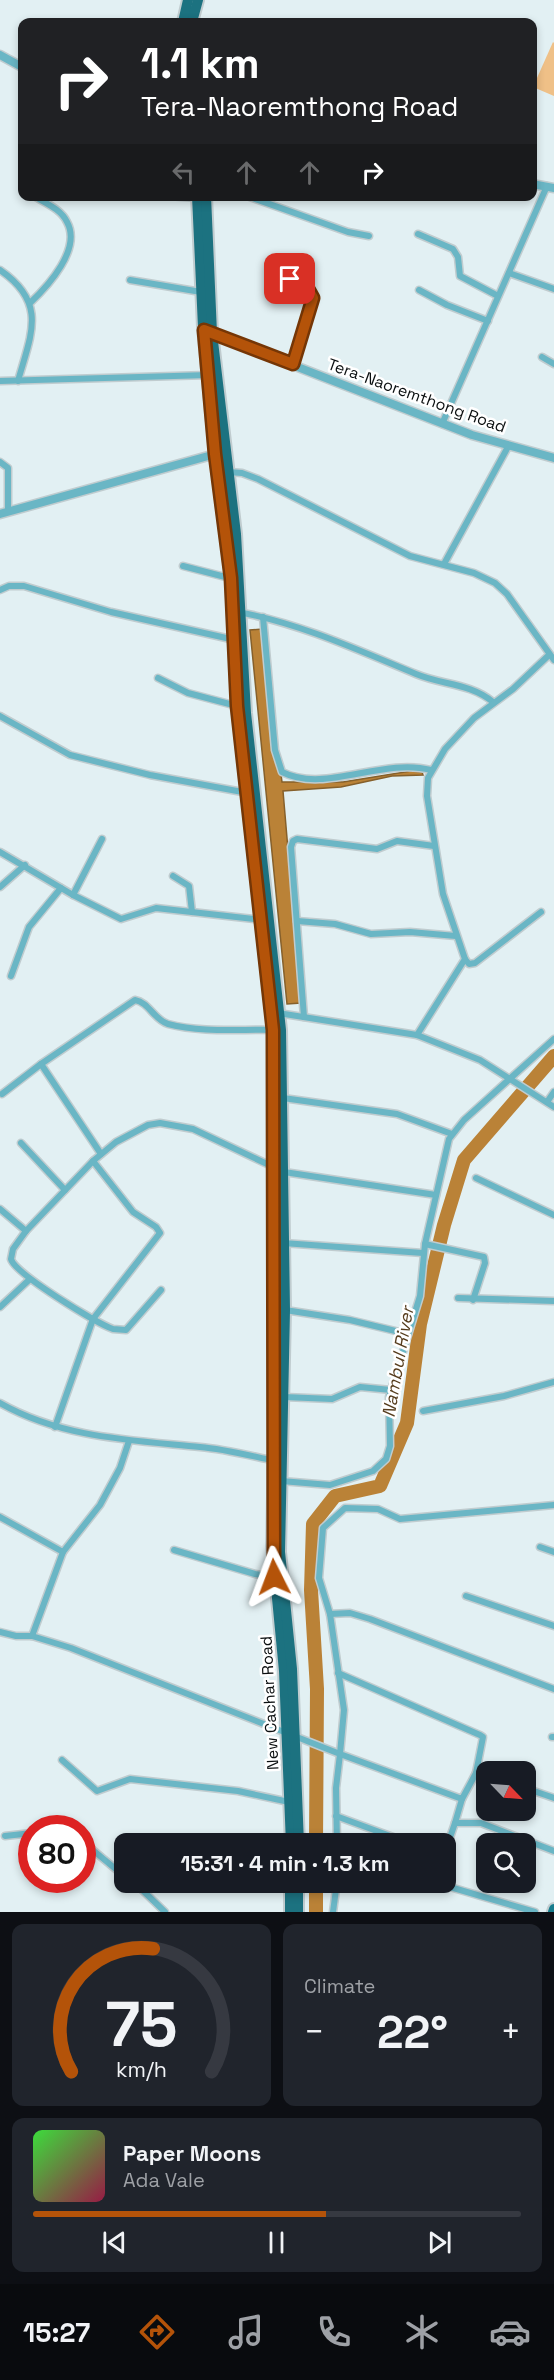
<!DOCTYPE html>
<meta charset="utf-8">
<style>
:root{--surface:#171b24;--page:#20242c;--text:#f1f3f6;--muted:#9ea1a6;--line:#363941;--accent:#b45309}
body{margin:0;font-family:"Space Grotesk",sans-serif;background:var(--page);color:var(--text);height:100vh;display:flex;flex-direction:column;font-size:22px;white-space:nowrap}
*{box-sizing:border-box;margin:0}
p{font-size:20px;color:var(--muted)}
.icon{flex:none;width:33px;height:33px;fill:none;stroke:currentColor;stroke-width:2;stroke-linecap:round;stroke-linejoin:round}
.map{position:relative;height:1912px;overflow:hidden}
.sheet{display:flex;flex-direction:column;gap:12px;padding:12px;background:#0d0f14;flex:1}
.sheet>*{flex:none}
.hud{position:absolute;left:18px;top:18px;width:519px;height:183px;border-radius:12px;box-shadow:0 3px 9px #0003;background:#202124;color:#fff;overflow:hidden}
.needle{width:39px;rotate:115deg}
.fabs{position:absolute;left:476px;top:1761px;display:grid;gap:12px}
.fabs a{display:grid;place-items:center;width:60px;height:60px;border-radius:12px;background:var(--surface);box-shadow:0 3px 9px #0003;font-size:30px}
.speed{position:absolute;left:18px;top:1815px;display:flex;gap:12px;font-size:30px;font-weight:700;text-align:center}
.speed>*{display:grid;place-content:center;width:78px;height:78px;border-radius:50%;background:var(--surface);box-shadow:0 3px 9px #0003;line-height:1}
.speed .limit{border:9px solid #d22;background:#fff;color:#111}
.pin{position:absolute;display:grid;place-items:center;width:51px;height:51px;color:#fff;margin:-26px;border-radius:12px;box-shadow:0 3px 9px #0006}
.me{position:absolute;width:66px;margin:-33px;rotate:357deg;stroke-linejoin:round;filter:drop-shadow(0 0 4px #0008)}
.turn{display:flex;align-items:center;gap:21px;height:126px;padding:0 24px;font-size:27px}
.turn .icon{width:78px;height:78px;stroke-width:2.5}
.turn b{display:block;font-size:42px;line-height:51px}
.lanes{display:flex;align-items:center;height:57px;padding:0 24px;background:#0003;justify-content:center;gap:30px;direction:ltr}
.lanes .off{opacity:.35}
.big{font-size:45px;font-weight:800;line-height:1.1}
.sheet .tile{flex:1;display:flex;flex-direction:column;justify-content:center;gap:9px;min-width:0;padding:0 21px;border-radius:12px;background:var(--page)}
.sheet .dial{align-items:center;gap:0}
.dial svg{height:156px;overflow:visible;fill:none;stroke:var(--line);stroke-width:7;stroke-linecap:round;text-anchor:middle}
.dial text{fill:var(--text);stroke:none}
.song{display:flex;align-items:center;gap:18px}
.cover{width:72px;height:72px;border-radius:9px;background:linear-gradient(135deg,hsl(120 70% 55%),hsl(340 70% 35%))}
.played{height:6px;border-radius:3px;background:linear-gradient(90deg,var(--accent) 60%,var(--line) 60%)}
.keys{display:flex;justify-content:space-around;direction:ltr}
.heat{display:flex;justify-content:space-between;align-items:center;font-size:33px;direction:ltr}
.sheet .tiles{flex:1;display:grid;gap:12px;grid-template-columns:1fr 1fr}
.tile:last-child{grid-column:span 2}
.trip{position:absolute;left:114px;top:1833px;width:342px;height:60px;border-radius:12px;background:var(--surface);box-shadow:0 3px 9px #0003;font-weight:800;line-height:60px;text-align:center}
.tab-bar{display:flex;height:96px;justify-content:space-around;align-items:center;background:#090b0e;color:var(--muted)}
.tab-bar .icon{width:42px;height:42px}
.tab-bar .current{color:var(--accent)}
.tab-bar b{font-size:27px;color:var(--text)}
.map>svg:first-child{display:block}
</style>
<div class="map">
<svg width="554" height="1912" viewBox="0 0 554 1912">
<rect width="100%" height="100%" fill="#e2f0f3"/>
<path fill="#efc087" d="M553,42L554,43V96L533,87Z"/>
<path fill="#ba8237" stroke="#86602b" stroke-width="1.5" d="M262,629L282,782H343L411,771L422,772L423,775L392,776L341,787L283,791L301,1003L287,1004L250,630Z"/>
<g fill="none" stroke-linecap="round" stroke-linejoin="round">
<g stroke="#ba8237" stroke-width="14">
<path d="M316,1844L317,1689L311,1590L313,1524L335,1496L380,1486L407,1423L420,1324L444,1225L464,1160L554,1056"/>
<path d="M316,1912V1882"/>
</g>
<g stroke="#c0cccf" stroke-width="9">
<g id="minor">
<path d="M168,196L198,198"/>
<path d="M247,196L348,232L369,236"/>
<path d="M418,234L453,249L458,257L460,276L498,296"/>
<path d="M0,270C48,303 31,334 18,381"/>
<path d="M509,273L554,289"/>
<path d="M290,279L308,289L313,298L293,364"/>
<path d="M130,280L201,292"/>
<path d="M419,290L447,305L488,321"/>
<path d="M30,303C48,286 82,249 67,222C61,209 45,203 34,196"/>
<path d="M542,357L554,364"/>
<path d="M0,381L209,375"/>
<path d="M442,424L547,186"/>
<path d="M0,462L8,468V511"/>
<path d="M228,472L242,473L258,479L410,556L474,573L495,583L507,594L554,660"/>
<path d="M444,564L509,445"/>
<path d="M183,566L233,579"/>
<path d="M0,590L9,586H24L111,612L235,640"/>
<path d="M238,612C299,623 358,650 416,674C442,685 470,683 493,702"/>
<path d="M263,617L275,750L282,772C325,794 382,757 431,770"/>
<path d="M158,678L188,693L237,706"/>
<path d="M0,716L70,755L150,775L248,793"/>
<path d="M0,852L73,895L121,919L156,908L262,920"/>
<path d="M173,876L189,886L192,912"/>
<path d="M0,887L25,865"/>
<path d="M73,895L102,839"/>
<path d="M297,921L335,924L371,934L410,932L456,936"/>
<path d="M465,959L469,964L475,963L541,912"/>
<path d="M11,976L29,927L61,888"/>
<path d="M278,1013L417,1035L480,1060L554,1107"/>
<path d="M304,1017L291,847L293,841L297,839L377,849L397,841L434,846"/>
<path d="M417,1035L465,959L443,894L427,796L428,778L445,749L474,718L513,689L549,655"/>
<path d="M41,1064L135,1000C149,1002 154,1020 168,1024C202,1033 240,1029 275,1030"/>
<path d="M2,1094L41,1064L101,1154"/>
<path d="M283,1098L397,1114L452,1134"/>
<path d="M547,1102L554,1092"/>
<path d="M21,1143L65,1190"/>
<path d="M476,1178L554,1215"/>
<path d="M0,1209L26,1231"/>
<path d="M283,1243L423,1253"/>
<path d="M425,1244L484,1257L485,1263L473,1300"/>
<path d="M161,1290L126,1330L113,1329C96,1323 14,1273 11,1259L13,1249L26,1231L93,1161L116,1142L148,1125L160,1123L193,1129L284,1172L436,1195"/>
<path d="M458,1298L554,1301"/>
<path d="M0,1307L30,1279"/>
<path d="M285,1310L350,1320L408,1334"/>
<path d="M284,1397L332,1399L360,1387L391,1390"/>
<path d="M0,1403C62,1438 131,1440 200,1447C225,1449 251,1456 276,1461"/>
<path d="M423,1411L504,1396L554,1382"/>
<path d="M55,1427L93,1319L160,1233L156,1227L133,1212L93,1161"/>
<path d="M281,1481L330,1485L373,1471L386,1459L390,1446L389,1397L420,1296L425,1244L449,1139L464,1120L554,1039"/>
<path d="M0,1517L63,1552"/>
<path d="M540,1547L554,1552"/>
<path d="M174,1550L255,1574L274,1577"/>
<path d="M466,1596L554,1626"/>
<path d="M330,1614L350,1613L370,1619L554,1689"/>
<path d="M0,1632L16,1636H32L71,1648L340,1754L336,1788L337,1844"/>
<path d="M32,1636L63,1552L100,1505L120,1468L129,1441"/>
<path d="M338,1673L480,1735L483,1737L476,1773"/>
<path d="M552,1737H554"/>
<path d="M62,1760L97,1791L130,1779L238,1791L289,1802"/>
<path d="M486,1776L476,1773L462,1799L340,1754L344,1710L330,1614L319,1578L323,1528L345,1508L378,1509L400,1519L554,1505"/>
<path d="M525,1788L554,1798"/>
<path d="M336,1816L412,1844"/>
<path d="M455,1823L462,1799"/>
<path d="M5,1836L32,1833"/>
<path d="M82,1841L124,1876"/>
<path d="M446,1849L455,1823H481L554,1851"/>
<path d="M134,1882L165,1912"/>
<path d="M433,1882L535,1912"/>
<path d="M333,1912L337,1882"/>
</g>
</g>
<g stroke="#c0cccf" stroke-width="11">
<g id="tertiary">
<path d="M0,55L22,67"/>
<path d="M532,184L554,188"/>
<path d="M208,332L472,435L554,458"/>
<path d="M0,514L219,453"/>
</g>
</g>
<g stroke="#c0cccf" stroke-width="14">
<path id="primary" d="M553,1912L554,1909"/>
</g>
<g stroke="#c0cccf" stroke-width="14">
<g id="trunk">
<path d="M183,22L188,0"/>
<path d="M192,22L198,0"/>
<path d="M197,196L203,327L215,454L231,578L237,706L273,1030L275,1397L272,1546L284,1671L291,1844"/>
<path d="M206,196L212,333L236,534L246,713L281,1030L285,1310L280,1552L292,1669L299,1844"/>
<path d="M290,1912V1882"/>
<path d="M298,1912V1882"/>
</g>
</g>
<use href="#minor" stroke="#6ab6c5" stroke-width="6"/>
<use href="#tertiary" stroke="#6ab6c5" stroke-width="8"/>
<use href="#primary" stroke="#187d8d" stroke-width="10"/>
<use href="#trunk" stroke="#1c7280" stroke-width="10"/>
</g>
<g fill="none" stroke-linecap="round" stroke-linejoin="round">
<g stroke="#753606" stroke-width="15">
<path id="route" d="M274,1577L273,1030L237,706L231,578L215,454L204,330L293,364L313,298L308,289L290,279"/>
</g>
<use href="#route" stroke="#b45309" stroke-width="10"/>
</g>
<g text-anchor="middle" stroke-width="5" stroke-linejoin="round" paint-order="stroke">
<g font-size="16" fill="#0b0f10" stroke="#fff">
<text transform="translate(417 395) rotate(20)" y="6">Tera-Naoremthong Road</text>
<text transform="translate(269 1703) rotate(-93)" y="6">New Cachar Road</text>
</g>
<g font-size="18" font-style="italic" fill="#563d1e" stroke="#fff">
<text transform="translate(398 1362) rotate(-80)" y="6">Nambul River</text>
</g>
</g>
</svg>
<div class="fabs">
<a><svg class="needle" viewBox="-14 -14 28 28"><path d="M0-13l5 13h-10z" fill="#e53935"/><path d="M0 13l5-13h-10z" fill="#9ea1a6"/></svg></a>
<a><svg class="icon" aria-label="search" viewBox="0 0 24 24"><circle cx="10" cy="10" r="6"/><path d="M15 15l6 6"/></svg></a>
</div>
<div class="speed"><div class="limit">80</div></div>
<div class="pin" style="left:290px;top:279px;background:#d93025"><svg class="icon" aria-label="arrive" viewBox="0 0 24 24"><path d="M6 21V4h12l-3 4 3 4H6"/></svg></div>
<svg class="me" style="left:274px;top:1577px" viewBox="-20 -20 40 40"><path d="M0-17L14 15 0 8-14 15z" fill="#b45309" stroke="#fff" stroke-width="4"/></svg>
<div class="trip">15:31 · 4 min · 1.3 km</div>
<div class="hud">
<div class="turn"><svg class="icon" aria-label="right" viewBox="0 0 24 24"><path d="M7 20v-9h11M14 6l5 5-5 5"/></svg><div><b>1.1 km</b>Tera-Naoremthong Road</div></div>
<div class="lanes"><svg class="icon off" aria-label="left" viewBox="0 0 24 24"><path d="M17 20v-9H6M10 6l-5 5 5 5"/></svg><svg class="icon off" aria-label="ahead" viewBox="0 0 24 24"><path d="M12 20V5M6 11l6-6 6 6"/></svg><svg class="icon off" aria-label="ahead" viewBox="0 0 24 24"><path d="M12 20V5M6 11l6-6 6 6"/></svg><svg class="icon" aria-label="right" viewBox="0 0 24 24"><path d="M7 20v-9h11M14 6l5 5-5 5"/></svg></div>
</div>
</div>
<section class="sheet">
<div class="tiles">
<div class="tile dial"><svg viewBox="0 0 100 80">
<path d="M14 69A42 42 0 1 1 86 69"/>
<path d="M14 69A42 42 0 0 1 56 6" stroke="#b45309"/>
<text x="50" y="56" font-size="32" font-weight="700">75</text>
<text x="50" y="72" font-size="11">km/h</text>
</svg></div>
<div class="tile"><p>Climate</p>
<div class="heat"><a>−</a><b class="big">22°</b><a>+</a></div>
</div>
<div class="tile">
<div class="song"><i class="cover"></i><div><b>Paper Moons</b><p>Ada Vale</p></div></div>
<div class="played"></div>
<div class="keys"><svg class="icon" aria-label="previous" viewBox="0 0 24 24"><path d="M18 5L8 12l10 7zM5 5v14"/></svg><svg class="icon" aria-label="pause" viewBox="0 0 24 24"><path d="M8 5v14M16 5v14"/></svg><svg class="icon" aria-label="next" viewBox="0 0 24 24"><path d="M6 5l10 7-10 7zM19 5v14"/></svg></div>
</div>
</div>
</section>
<nav class="tab-bar">
<b>15:27</b>
<svg class="icon current" aria-label="directions" viewBox="0 0 24 24"><path d="M12 3l9 9-9 9-9-9zM9 14v-3h6M13 9l2 2-2 2"/></svg>
<svg class="icon" aria-label="music" viewBox="0 0 24 24"><path d="M9 18V5l10-2v13"/><circle cx="6" cy="18" r="3"/><circle cx="16" cy="16" r="3"/></svg>
<svg class="icon" aria-label="phone" viewBox="0 0 24 24"><path d="M5 4h4l2 5-3 2q2 4 5 5l2-3 5 2v4C11 20 4 13 5 4z"/></svg>
<svg class="icon" aria-label="climate" viewBox="0 0 24 24"><path d="M12 3v18M4 7l16 10M4 17L20 7"/></svg>
<svg class="icon" aria-label="car" viewBox="0 0 24 24"><path d="M5 17H2v-5l4-1 3-4h7l3 4 3 1v5h-3M9 17h6M6 11h13"/><circle cx="7" cy="17" r="2"/><circle cx="17" cy="17" r="2"/></svg>
</nav>
